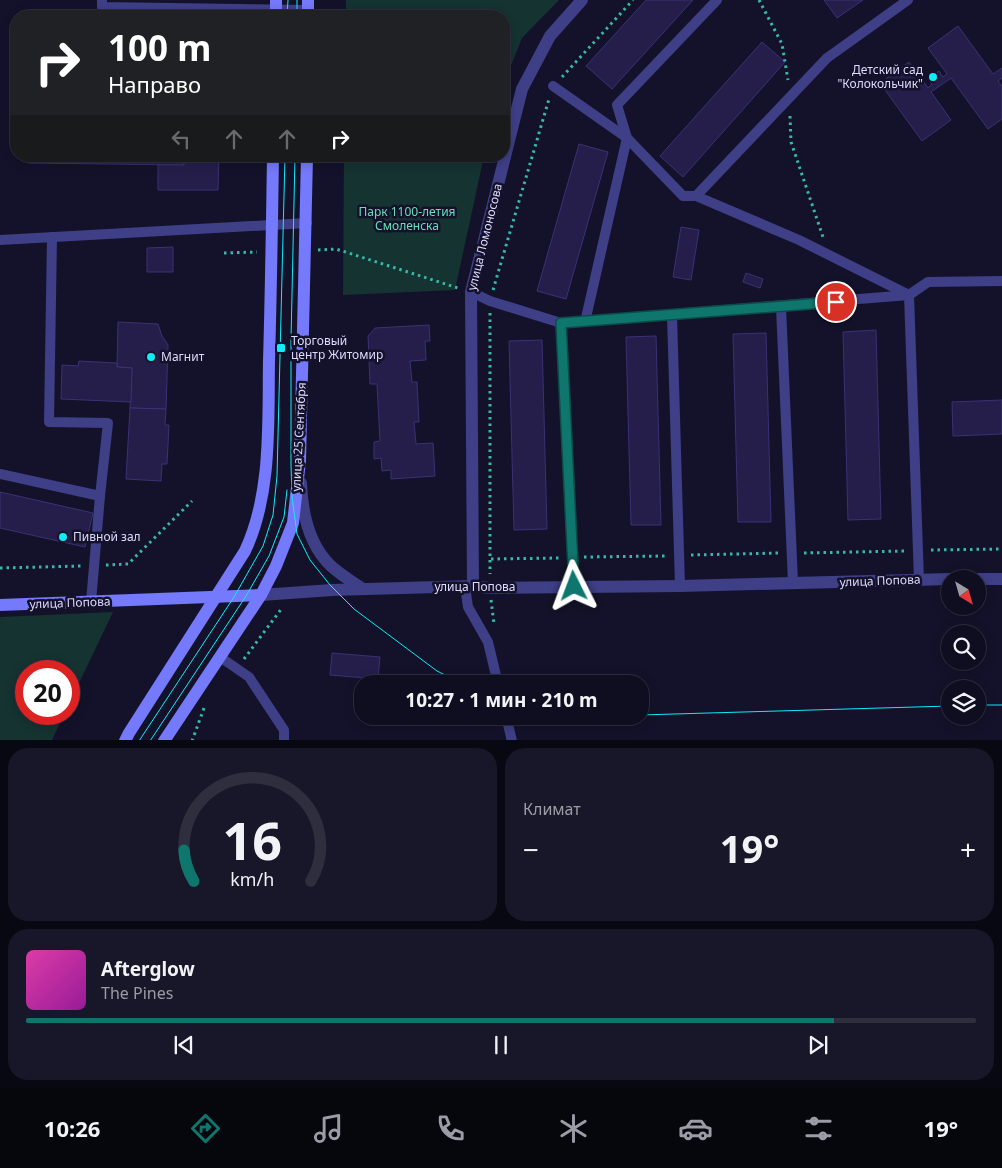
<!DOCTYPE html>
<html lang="ru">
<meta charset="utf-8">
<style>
:root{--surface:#0f0e20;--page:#181729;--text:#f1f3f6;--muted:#9b9ca5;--line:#2f2e3e;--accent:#0f766e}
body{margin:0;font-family:"Noto Sans",sans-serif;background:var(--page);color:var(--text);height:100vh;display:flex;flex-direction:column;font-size:19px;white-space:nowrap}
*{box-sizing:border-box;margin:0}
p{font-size:16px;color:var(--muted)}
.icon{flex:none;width:28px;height:28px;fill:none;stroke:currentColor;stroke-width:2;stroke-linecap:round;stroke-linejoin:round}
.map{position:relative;height:740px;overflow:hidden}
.panel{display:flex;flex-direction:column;gap:8px;padding:8px;background:#080812;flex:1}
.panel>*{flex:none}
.guide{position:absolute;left:10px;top:10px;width:500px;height:152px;border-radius:20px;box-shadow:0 2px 12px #0003,0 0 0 1px var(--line);background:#202124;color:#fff;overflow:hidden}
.needle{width:32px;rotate:143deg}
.controls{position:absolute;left:941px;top:570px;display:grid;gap:10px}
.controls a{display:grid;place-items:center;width:45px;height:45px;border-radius:50%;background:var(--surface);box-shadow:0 2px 12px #0003,0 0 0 1px var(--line);font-size:25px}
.speed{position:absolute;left:15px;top:660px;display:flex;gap:10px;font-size:25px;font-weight:700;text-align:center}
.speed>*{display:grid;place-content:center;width:65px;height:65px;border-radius:50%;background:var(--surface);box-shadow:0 2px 12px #0003,0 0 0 1px var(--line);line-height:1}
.speed .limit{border:8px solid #d22;background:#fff;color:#111}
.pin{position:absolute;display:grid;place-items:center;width:42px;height:42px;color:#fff;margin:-21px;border:2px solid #fff;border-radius:50%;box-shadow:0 1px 5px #0007}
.me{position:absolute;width:55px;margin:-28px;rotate:357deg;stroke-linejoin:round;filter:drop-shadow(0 0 4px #0008)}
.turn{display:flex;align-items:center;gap:18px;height:105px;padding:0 15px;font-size:22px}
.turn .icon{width:65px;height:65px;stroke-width:2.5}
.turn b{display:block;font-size:35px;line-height:42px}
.lanes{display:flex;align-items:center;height:48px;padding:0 15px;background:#0003;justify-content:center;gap:25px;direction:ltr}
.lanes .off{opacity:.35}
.big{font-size:38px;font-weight:700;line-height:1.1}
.panel .widget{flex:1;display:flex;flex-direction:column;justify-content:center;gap:8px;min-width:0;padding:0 18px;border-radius:20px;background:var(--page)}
.panel .dial{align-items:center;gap:0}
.dial svg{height:130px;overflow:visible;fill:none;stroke:var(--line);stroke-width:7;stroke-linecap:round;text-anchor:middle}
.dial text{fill:var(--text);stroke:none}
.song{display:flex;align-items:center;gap:15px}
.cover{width:60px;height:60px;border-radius:8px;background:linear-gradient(135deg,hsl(320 70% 55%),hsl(300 70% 35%))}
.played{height:5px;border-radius:2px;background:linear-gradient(90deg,var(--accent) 85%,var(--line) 85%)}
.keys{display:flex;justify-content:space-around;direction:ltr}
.heat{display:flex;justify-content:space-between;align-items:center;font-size:28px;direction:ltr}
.panel .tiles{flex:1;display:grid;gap:8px;grid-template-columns:1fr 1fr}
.widget:last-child{grid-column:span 2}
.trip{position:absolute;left:354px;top:675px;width:295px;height:50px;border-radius:20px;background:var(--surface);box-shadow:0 2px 12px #0003,0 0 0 1px var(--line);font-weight:700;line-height:50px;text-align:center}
.menu{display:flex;height:80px;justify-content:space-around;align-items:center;background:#06060d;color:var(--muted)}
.menu .icon{width:35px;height:35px}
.menu .on{color:var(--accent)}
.menu b{font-size:22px;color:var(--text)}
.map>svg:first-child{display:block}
</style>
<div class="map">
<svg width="1002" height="741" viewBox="0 0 1002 741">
<rect width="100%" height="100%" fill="#14122a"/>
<g fill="#153331">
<path d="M346,0H559L522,38L504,83V16H346Z"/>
<path d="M344,156H484L455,290L343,295Z"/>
<path d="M113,612L69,704V671H26V714H64L52,740H0V617Z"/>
</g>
<g fill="#251e4a" stroke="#3b3175">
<path d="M646,0H693L612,89L586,66Z"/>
<path d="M824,0H863L837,18Z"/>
<path d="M958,26L993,74L1002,68V78L998,81L1002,86V119L988,129L951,78L931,92L951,120L922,141L880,83L909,62L928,88L932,84L928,79L939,71L943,77L947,74L928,48Z"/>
<path d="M762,42L785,62L683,177L660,156Z"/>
<path d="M579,144L608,152L566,299L537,291Z"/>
<path d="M28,156H184V165L28,163Z"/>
<path d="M184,156H219L218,190H158V165H184Z"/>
<path d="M681,227L699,230L691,280L673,277Z"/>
<path d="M173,247V272H147V248Z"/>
<path d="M746,273L763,279L760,288L743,282Z"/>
<path d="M118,322L158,324L162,336L168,345L166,409L130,408L132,368L117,367Z"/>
<path d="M429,325L430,341H425L426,360L410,361L412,382H417L419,422H414L416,444L433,443L435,476L391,479V470L382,471L381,458L374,459V442L380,441L377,384H370L368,336L375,328Z"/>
<path d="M876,330L881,519L848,520L843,332Z"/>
<path d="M766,333L771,522H738L733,334Z"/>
<path d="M656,336L661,525H631L626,337Z"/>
<path d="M542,340L547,529L514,530L509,341Z"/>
<path d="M79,361L117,363V367L132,368L131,402L61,399L62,365L78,366Z"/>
<path d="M1002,400V434L953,436L952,402Z"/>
<path d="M130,408L166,409L165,425H169L167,464H162L161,481L126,479Z"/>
<path d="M0,492L93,513L85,547L0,528Z"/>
<path d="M332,653L380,657L378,679L330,675Z"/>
</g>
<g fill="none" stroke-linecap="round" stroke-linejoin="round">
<g stroke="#35b9aa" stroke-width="3" stroke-dasharray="2.5 4" stroke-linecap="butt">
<path d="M759,0L782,44L788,80"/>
<path d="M562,77L633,0"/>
<path d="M790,116L791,142L823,237"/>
<path d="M318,250L336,249L458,288"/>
<path d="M224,253L257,252"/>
<path d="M493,290L549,99"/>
<path d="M490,313V574"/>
<path d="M931,550L1002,549"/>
<path d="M804,553L905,551"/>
<path d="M691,555L780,553"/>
<path d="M584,557L667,556"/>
<path d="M491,559L560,558"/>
<path d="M106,565L128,564L192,501"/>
<path d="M0,568L82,566"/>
<path d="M491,600L494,624"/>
<path d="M244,659L282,608"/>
<path d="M192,741L204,708"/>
</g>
<g stroke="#3e3f87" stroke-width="10">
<path d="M102,0V7L308,10"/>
<path d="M553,86L627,138L683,196H696L799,240L909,295L919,580"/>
<path d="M696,196L827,58L908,0"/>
<path d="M52,237L49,422L108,423L100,496"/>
<path d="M0,240L307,223"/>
<path d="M471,292L490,301L561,323L909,295L928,282L1002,281"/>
<path d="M781,307L793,583"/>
<path d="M672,315L680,586"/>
<path d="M585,322L627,138L617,105L717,0"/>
<path d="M561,323L574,586"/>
<path d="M0,474L100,496L91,602"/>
<path d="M465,586L468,607L488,642L498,684"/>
<path d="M220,657L249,677L284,730V741"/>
<path d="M506,716L512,741"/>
</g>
<g stroke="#3e3f87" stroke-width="12">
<path d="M301,483C302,511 309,545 331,566C341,575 352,582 363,589"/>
<path d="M978,579H1002"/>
<path d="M473,586L471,292L522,89L550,36L582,0"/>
<path d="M261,595L332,590L473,586L490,588L680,586L950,579"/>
</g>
<g stroke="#7579fb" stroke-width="12">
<path d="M276,16V0"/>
<path d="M308,16V0"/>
<path d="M0,605L261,595"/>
<path d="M125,741L129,733L245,551C272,494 268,423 269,361C271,293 272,224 273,156"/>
<path d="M164,741L261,595L276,566L293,523L300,461L307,156"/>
</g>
<g stroke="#0eecf7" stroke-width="1">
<path d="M287,16L288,0"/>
<path d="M297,16V0"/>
<path d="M295,156L291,340V465L292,497L297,534L310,560L330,585L354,609L437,671L463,684"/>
<path d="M978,705H1002"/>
<path d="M640,715L950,706"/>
<path d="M577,716H579"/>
<path d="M139,741L234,597L263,546L273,515L277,476L285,156"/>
<path d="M150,741L246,596L269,556L284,517L287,490"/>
</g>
</g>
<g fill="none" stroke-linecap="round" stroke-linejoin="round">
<g stroke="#0a4d48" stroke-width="12">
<path id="route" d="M574,586L561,323L836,302"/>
</g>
<use href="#route" stroke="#0f766e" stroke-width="9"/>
</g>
<g fill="#0eecf7" stroke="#14122a" stroke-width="2">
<circle cx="933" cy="77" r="5"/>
<rect x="276" y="343" width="10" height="10" rx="2.5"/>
<circle cx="151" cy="357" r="5"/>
<circle cx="63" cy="537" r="5"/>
</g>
<g text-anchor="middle" stroke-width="5" stroke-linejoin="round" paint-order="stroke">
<g font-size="12" fill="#dddbfe" stroke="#14122a" text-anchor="start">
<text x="923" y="74" text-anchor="end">Детский сад<tspan x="923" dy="14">"Колокольчик"</tspan></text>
<text x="291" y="345">Торговый<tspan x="291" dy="14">центр Житомир</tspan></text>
<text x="161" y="361">Магнит</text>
<text x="73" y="541">Пивной зал</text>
</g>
<g font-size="12" fill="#68ddba" stroke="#14122a">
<text x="407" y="216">Парк 1100-летия<tspan x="407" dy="14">Смоленска</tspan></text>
</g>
<g font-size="12" fill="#dddbfe" stroke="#14122a">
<text transform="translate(485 237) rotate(-76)" y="4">улица Ломоносова</text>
<text transform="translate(299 437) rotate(-87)" y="4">улица 25 Сентября</text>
<text transform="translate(880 581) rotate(-2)" y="4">улица Попова</text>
<text x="475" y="591">улица Попова</text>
<text transform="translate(70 603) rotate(-2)" y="4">улица Попова</text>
</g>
</g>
</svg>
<div class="controls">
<a><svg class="needle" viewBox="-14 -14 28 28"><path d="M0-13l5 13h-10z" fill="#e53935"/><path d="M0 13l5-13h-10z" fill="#9b9ca5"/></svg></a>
<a><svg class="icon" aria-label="search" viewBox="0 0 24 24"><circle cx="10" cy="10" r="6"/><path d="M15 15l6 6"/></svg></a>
<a><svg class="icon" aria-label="layers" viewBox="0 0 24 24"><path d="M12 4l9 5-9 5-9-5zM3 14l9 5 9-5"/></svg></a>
</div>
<div class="speed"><div class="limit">20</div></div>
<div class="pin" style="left:836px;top:302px;background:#d93025"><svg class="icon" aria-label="arrive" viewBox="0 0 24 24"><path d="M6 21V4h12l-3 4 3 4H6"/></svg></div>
<svg class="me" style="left:574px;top:586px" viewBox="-20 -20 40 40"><path d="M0-17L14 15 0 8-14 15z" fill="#0f766e" stroke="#fff" stroke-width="4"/></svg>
<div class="trip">10:27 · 1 мин · 210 m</div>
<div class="guide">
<div class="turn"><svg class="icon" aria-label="right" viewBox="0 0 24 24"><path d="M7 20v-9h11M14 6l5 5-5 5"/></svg><div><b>100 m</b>Направо</div></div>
<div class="lanes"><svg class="icon off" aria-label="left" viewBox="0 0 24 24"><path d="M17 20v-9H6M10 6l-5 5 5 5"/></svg><svg class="icon off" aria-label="ahead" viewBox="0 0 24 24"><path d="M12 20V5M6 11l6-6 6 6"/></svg><svg class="icon off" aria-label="ahead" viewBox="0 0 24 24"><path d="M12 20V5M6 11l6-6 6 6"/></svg><svg class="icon" aria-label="right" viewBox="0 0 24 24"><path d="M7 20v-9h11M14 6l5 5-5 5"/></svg></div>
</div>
</div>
<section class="panel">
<div class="tiles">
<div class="widget dial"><svg viewBox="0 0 100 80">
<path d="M14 69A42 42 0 1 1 86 69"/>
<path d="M14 69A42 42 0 0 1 8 50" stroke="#0f766e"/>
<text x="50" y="56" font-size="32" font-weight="700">16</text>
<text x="50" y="72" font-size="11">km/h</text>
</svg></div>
<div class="widget"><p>Климат</p>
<div class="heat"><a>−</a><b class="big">19°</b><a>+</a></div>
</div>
<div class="widget">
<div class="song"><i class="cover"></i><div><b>Afterglow</b><p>The Pines</p></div></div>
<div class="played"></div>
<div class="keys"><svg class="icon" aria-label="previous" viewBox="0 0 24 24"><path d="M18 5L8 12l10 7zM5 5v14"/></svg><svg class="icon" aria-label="pause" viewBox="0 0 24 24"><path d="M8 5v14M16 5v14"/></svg><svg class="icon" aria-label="next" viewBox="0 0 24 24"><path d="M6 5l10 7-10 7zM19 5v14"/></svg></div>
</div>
</div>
</section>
<nav class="menu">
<b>10:26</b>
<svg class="icon on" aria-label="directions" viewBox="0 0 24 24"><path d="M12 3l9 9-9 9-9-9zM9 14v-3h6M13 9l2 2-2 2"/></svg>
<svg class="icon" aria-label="music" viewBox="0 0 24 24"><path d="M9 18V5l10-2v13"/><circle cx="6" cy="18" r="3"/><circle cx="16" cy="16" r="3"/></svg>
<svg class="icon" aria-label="phone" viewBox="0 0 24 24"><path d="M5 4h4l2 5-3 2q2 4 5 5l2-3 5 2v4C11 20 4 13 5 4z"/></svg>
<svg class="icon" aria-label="climate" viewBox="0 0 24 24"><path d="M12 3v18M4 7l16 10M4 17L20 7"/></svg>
<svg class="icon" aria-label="car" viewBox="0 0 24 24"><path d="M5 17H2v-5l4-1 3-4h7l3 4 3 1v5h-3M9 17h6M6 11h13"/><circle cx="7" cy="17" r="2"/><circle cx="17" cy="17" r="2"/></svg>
<svg class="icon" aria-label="filters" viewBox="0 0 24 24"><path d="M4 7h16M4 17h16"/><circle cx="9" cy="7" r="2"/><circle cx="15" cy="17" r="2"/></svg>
<b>19°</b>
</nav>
